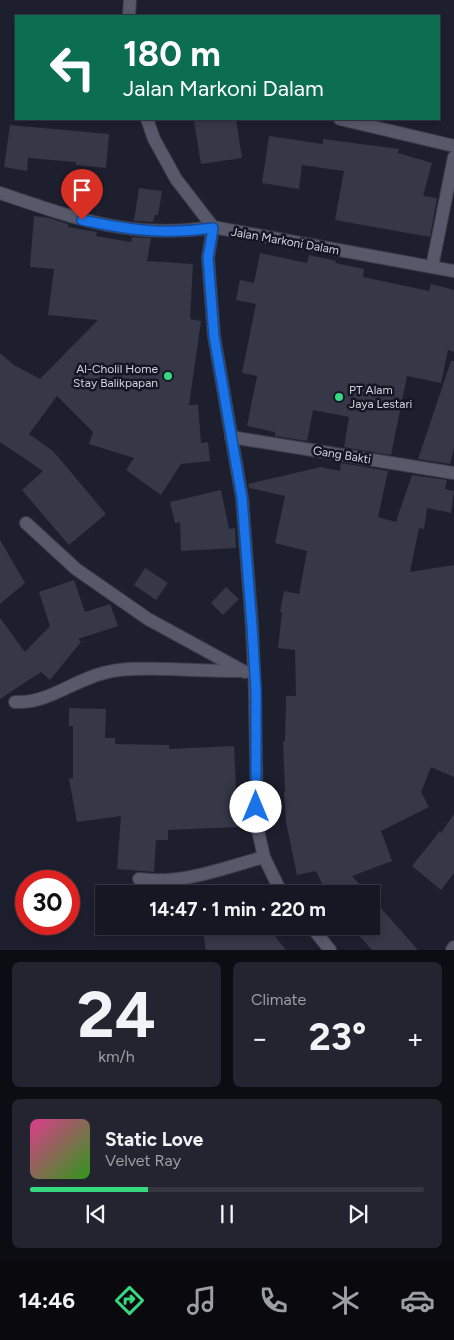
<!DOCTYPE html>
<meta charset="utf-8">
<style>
:root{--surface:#161722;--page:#23242f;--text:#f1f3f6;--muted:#9e9fa5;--line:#353640;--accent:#37d880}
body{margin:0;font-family:Figtree,sans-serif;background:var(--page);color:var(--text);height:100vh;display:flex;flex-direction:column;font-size:19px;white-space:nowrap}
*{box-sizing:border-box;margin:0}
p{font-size:16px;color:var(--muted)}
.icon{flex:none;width:28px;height:28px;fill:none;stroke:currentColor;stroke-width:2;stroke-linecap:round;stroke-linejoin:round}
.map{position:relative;height:950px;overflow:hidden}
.panel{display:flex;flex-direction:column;gap:12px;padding:12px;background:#0c0d13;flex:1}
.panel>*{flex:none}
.hud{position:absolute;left:15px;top:15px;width:425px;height:105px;border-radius:0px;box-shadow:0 2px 8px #0003,0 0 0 1px var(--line);background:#0b6e4f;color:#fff;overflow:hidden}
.speed{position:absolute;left:15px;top:870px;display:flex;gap:10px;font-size:25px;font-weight:700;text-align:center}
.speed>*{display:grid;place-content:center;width:65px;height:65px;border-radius:50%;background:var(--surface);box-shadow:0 2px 8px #0003,0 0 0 1px var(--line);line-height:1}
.speed .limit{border:8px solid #d22;background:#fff;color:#111}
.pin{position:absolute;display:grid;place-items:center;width:42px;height:42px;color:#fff;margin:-51px -21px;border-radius:50% 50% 50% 0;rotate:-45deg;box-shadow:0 0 5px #0007}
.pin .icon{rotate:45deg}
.me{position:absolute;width:55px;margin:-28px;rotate:0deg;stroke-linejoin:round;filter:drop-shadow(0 0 4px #0008)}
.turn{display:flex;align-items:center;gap:18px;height:105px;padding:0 25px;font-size:22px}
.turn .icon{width:65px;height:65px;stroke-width:2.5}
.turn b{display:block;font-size:35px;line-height:42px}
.big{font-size:38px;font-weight:700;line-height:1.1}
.panel .widget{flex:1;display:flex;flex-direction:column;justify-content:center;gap:8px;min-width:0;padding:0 18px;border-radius:8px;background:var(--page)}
.panel .dial{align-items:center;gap:0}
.dial b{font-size:65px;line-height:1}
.song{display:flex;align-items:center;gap:15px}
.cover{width:60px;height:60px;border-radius:8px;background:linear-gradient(135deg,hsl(330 70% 55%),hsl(110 70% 35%))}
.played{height:5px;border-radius:2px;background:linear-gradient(90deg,var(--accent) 30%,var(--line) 30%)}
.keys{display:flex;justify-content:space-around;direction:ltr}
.heat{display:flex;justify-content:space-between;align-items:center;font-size:28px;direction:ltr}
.panel .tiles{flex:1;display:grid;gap:12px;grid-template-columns:1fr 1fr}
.widget:last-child{grid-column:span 2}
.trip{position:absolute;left:95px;top:885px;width:285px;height:50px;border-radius:0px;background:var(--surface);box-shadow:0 2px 8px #0003,0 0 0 1px var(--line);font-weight:700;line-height:50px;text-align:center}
.dock{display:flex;height:80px;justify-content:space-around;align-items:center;background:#09090e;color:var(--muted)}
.dock .icon{width:35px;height:35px}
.dock .active{color:var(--accent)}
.dock b{font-size:22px;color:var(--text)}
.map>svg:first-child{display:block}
</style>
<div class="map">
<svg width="454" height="950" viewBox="0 0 454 950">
<rect width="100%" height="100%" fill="#1e1f2e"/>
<g fill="#363747">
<path d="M211,119H236L242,158L201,164L194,121Z"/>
<path d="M10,125L109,134L106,168L76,165V162L28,158L27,171L4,167Z"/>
<path d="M269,136L323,144V139L399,149L398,153L432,163L423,196L437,198L430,237L335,220L344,171L302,165L299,189L262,183Z"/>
<path d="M139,188L162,191L158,215H155L153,222L134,221Z"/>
<path d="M34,216L49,218L68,224V227L97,232L96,236L131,242L132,237L151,238L147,261L193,264L190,319L201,321L189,405H198L201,443L208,442L210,461L181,464L161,495L126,470L134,458L89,444L93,432L57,396L29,434L53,451L106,514L69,545L22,490L43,471L0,442V353L14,365L40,379L98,320L48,315L54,269L30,267Z"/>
<path d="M260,253L307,263L309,255L336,261L335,263L364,269L363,277L429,291L431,284L454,290V352L448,350L441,383L407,376L391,455L344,447L349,417L313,410L307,441L275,436V432L247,426L257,376L242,373L256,304L236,300L240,280L254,283Z"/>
<path d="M451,361H454V447L450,464L418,459Z"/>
<path d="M341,463L388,471L378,517L396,522L412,475L447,480L445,489L454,491L451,513L427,508L424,529L419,528L410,572L454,565V777L431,767L421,792L429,807L381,831L392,861L352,876L368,894H327L316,871L297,875L286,822L284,792H285L283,741H285L286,696H296L295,650L278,648L282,613L280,612L284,591L299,594L307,551L275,543L285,496L249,488L248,484L321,467L340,471Z"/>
<path d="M221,490L229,529L235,528L236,548L181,551L180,522L175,523L170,502Z"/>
<path d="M0,540L25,583L0,604Z"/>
<path d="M145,568L168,583L156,600L134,585Z"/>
<path d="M74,580L85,612L110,604L118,626L78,639L81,642L50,680L41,672L0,699V618L25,652L50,626L39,592Z"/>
<path d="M226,587L239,599L223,615L211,603Z"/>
<path d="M69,708L106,709L105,738H115V744L169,745V749L234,746L238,827L168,830V840H156L154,872L117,869L121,816L77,822L69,779L73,778V726H69Z"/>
<path d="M454,814V873L441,890L412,866L440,831L441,833Z"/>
<path d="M379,906L418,950H372L353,929L357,926H371V913Z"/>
<path d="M202,926H267L286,950H206Z"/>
</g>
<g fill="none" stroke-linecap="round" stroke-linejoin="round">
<g stroke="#3d3d4a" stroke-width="14">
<g id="street">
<path d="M129,16L130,0"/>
<path d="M147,119L154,139L176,179L213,227"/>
<path d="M340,119L454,146"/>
<path d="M0,193C73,218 134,240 213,227L454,271"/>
<path d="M213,227L208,258L214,336L242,498L252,627L255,691L257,826L264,857L278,886L284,894"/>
<path d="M432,267L454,157"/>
<path d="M231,437L454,473"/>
<path d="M26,523L76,569L148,619L245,672"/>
<path d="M15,702C49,704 76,678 108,672C128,667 149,669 169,669C193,670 217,671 241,671"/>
<path d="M139,879C182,885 223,868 264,857"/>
<path d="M311,926L330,950"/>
</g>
</g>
<g stroke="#3d3d4a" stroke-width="14">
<path id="secondary" d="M452,950L454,947"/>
</g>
<use href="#street" stroke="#57586a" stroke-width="12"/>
<use href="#secondary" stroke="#57586a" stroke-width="12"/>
</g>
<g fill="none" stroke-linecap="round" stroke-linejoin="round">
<g stroke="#114b97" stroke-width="12">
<path id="route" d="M82,220C128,230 166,235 213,228L208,258L214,336L242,498L252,627L256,691V807"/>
</g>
<use href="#route" stroke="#1a73e8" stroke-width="9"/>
</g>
<g fill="#37d880" stroke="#151524" stroke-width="2">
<circle cx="168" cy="376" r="5"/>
<circle cx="339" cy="397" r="5"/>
</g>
<g text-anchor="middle" stroke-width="5" stroke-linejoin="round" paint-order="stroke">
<g font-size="12" fill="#d2d2dd" stroke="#151524">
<text transform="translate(285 241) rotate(10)" y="4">Jalan Markoni Dalam</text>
<text transform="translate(342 455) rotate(9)" y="4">Gang Bakti</text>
</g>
<g font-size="12" fill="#d2d2dd" stroke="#151524" text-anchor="end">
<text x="158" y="373">Al-Cholil Home<tspan x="158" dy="14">Stay Balikpapan</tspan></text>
<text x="349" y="394" text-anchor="start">PT Alam<tspan x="349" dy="14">Jaya Lestari</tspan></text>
</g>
</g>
</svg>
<div class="speed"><div class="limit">30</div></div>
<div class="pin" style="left:82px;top:220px;background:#d93025"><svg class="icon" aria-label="arrive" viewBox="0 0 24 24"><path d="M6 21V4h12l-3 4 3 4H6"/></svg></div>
<svg class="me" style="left:256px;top:807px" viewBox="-20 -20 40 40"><circle r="19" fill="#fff"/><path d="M0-13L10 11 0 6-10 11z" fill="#1a73e8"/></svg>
<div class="trip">14:47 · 1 min · 220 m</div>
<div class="hud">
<div class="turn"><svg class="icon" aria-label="left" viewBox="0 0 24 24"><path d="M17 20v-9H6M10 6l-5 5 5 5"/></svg><div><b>180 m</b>Jalan Markoni Dalam</div></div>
</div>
</div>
<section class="panel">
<div class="tiles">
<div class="widget dial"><b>24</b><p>km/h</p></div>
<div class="widget"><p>Climate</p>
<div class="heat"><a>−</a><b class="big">23°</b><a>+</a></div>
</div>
<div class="widget">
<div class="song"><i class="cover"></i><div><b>Static Love</b><p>Velvet Ray</p></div></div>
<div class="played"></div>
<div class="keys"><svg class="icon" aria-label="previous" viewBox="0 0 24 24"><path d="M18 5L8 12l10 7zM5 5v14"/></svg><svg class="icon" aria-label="pause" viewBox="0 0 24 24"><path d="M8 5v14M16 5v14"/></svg><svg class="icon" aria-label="next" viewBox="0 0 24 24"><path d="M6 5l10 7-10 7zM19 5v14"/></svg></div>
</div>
</div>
</section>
<nav class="dock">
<b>14:46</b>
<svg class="icon active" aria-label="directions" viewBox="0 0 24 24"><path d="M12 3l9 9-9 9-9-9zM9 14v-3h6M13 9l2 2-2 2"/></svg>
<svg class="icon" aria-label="music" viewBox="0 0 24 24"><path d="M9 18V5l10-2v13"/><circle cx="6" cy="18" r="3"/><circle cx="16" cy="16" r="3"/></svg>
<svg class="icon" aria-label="phone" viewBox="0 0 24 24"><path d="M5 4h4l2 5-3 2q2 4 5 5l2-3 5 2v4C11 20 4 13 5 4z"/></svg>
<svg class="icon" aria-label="climate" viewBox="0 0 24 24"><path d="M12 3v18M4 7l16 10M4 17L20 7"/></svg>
<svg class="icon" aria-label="car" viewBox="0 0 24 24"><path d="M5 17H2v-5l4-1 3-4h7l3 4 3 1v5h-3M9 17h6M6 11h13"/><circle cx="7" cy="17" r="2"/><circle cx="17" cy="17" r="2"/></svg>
</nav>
